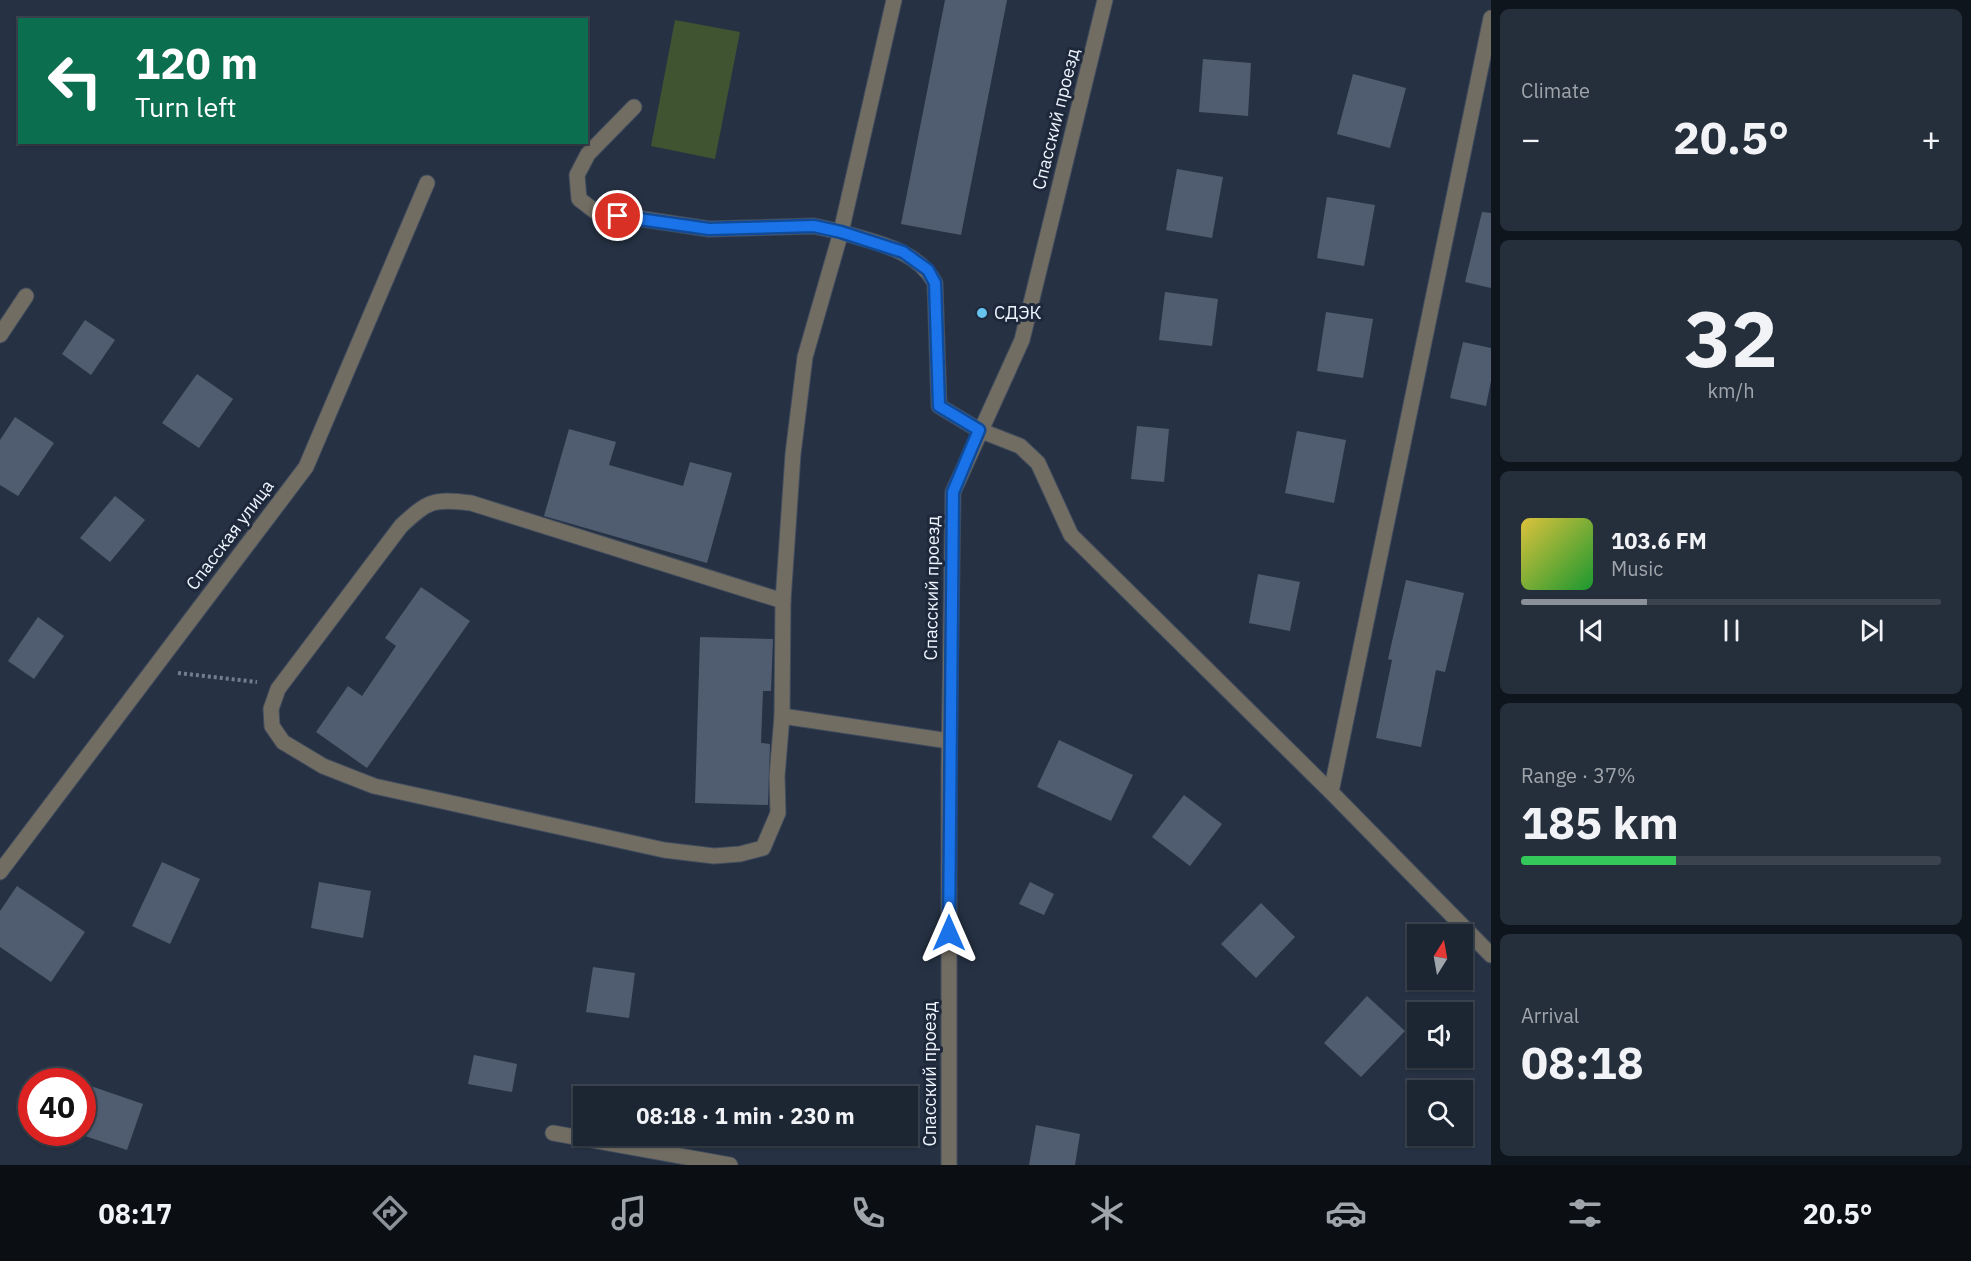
<!DOCTYPE html>
<meta charset="utf-8">
<style>
:root{--surface:#1c2633;--page:#252e3b;--text:#f1f3f6;--muted:#a0a5ac;--line:#3a434e;--accent:#8c9099}
body{margin:0;font-family:"IBM Plex Sans",sans-serif;background:var(--page);color:var(--text);height:100vh;display:flex;flex-direction:column;font-size:22px;white-space:nowrap}
*{box-sizing:border-box;margin:0}
p{font-size:20px;color:var(--muted)}
.icon{flex:none;width:33px;height:33px;fill:none;stroke:currentColor;stroke-width:2;stroke-linecap:round;stroke-linejoin:round}
.map{position:relative;flex:1;overflow:hidden}
.drawer{display:flex;flex-direction:column;gap:9px;padding:9px;background:#0f151c;width:480px}
.drawer>*{flex:none}
.guide{position:absolute;left:18px;top:18px;width:570px;height:126px;border-radius:0px;box-shadow:0 2px 4px #0004,0 0 0 2px var(--line);background:#0b6e4f;color:#fff;overflow:hidden}
.needle{width:39px;rotate:11deg}
.controls{position:absolute;left:1407px;top:924px;display:grid;gap:12px}
.controls a{display:grid;place-items:center;width:66px;height:66px;border-radius:0px;background:var(--surface);box-shadow:0 2px 4px #0004,0 0 0 2px var(--line);font-size:30px}
.speed{position:absolute;left:18px;top:1068px;display:flex;gap:12px;font-size:30px;font-weight:700;text-align:center}
.speed>*{display:grid;place-content:center;width:78px;height:78px;border-radius:50%;background:var(--surface);box-shadow:0 2px 4px #0004,0 0 0 2px var(--line);line-height:1}
.speed .limit{border:9px solid #d22;background:#fff;color:#111}
.pin{position:absolute;display:grid;place-items:center;width:51px;height:51px;color:#fff;margin:-26px;border:3px solid #fff;border-radius:50%;box-shadow:0 2px 6px #0007}
.me{position:absolute;width:66px;margin:-33px;rotate:0deg;stroke-linejoin:round;filter:drop-shadow(0 0 4px #0008)}
.turn{display:flex;align-items:center;gap:21px;height:126px;padding:0 18px;font-size:27px}
.turn .icon{width:78px;height:78px;stroke-width:2.5}
.turn b{display:block;font-size:42px;line-height:51px}
.big{font-size:45px;font-weight:800;line-height:1.1}
.drawer .tile{flex:1;display:flex;flex-direction:column;justify-content:center;gap:9px;min-width:0;padding:0 21px;border-radius:9px;background:var(--page)}
.drawer .dial{align-items:center;gap:0}
.dial b{font-size:78px;line-height:1}
.song{display:flex;align-items:center;gap:18px}
.cover{width:72px;height:72px;border-radius:9px;background:linear-gradient(135deg,hsl(50 70% 55%),hsl(130 70% 35%))}
.played{height:6px;border-radius:3px;background:linear-gradient(90deg,var(--accent) 30%,var(--line) 30%)}
.keys{display:flex;justify-content:space-around;direction:ltr}
.heat{display:flex;justify-content:space-between;align-items:center;font-size:33px;direction:ltr}
.charge{height:9px;border-radius:4px;background:linear-gradient(90deg,#34c759 37%,var(--line) 0)}
.trip{position:absolute;left:573px;top:1086px;width:345px;height:60px;border-radius:0px;background:var(--surface);box-shadow:0 2px 4px #0004,0 0 0 2px var(--line);font-weight:800;line-height:60px;text-align:center}
.tab-bar{display:flex;height:96px;justify-content:space-around;align-items:center;background:#0b0f14;color:var(--muted)}
.tab-bar .icon{width:42px;height:42px}
.tab-bar .selected{color:var(--accent)}
.tab-bar b{font-size:27px;color:var(--text)}
main{display:flex;flex:1;min-height:0}
.map>svg:first-child{display:block}
</style>
<main>
<div class="map">
<svg width="1491" height="1165" viewBox="0 0 1491 1165">
<rect width="100%" height="100%" fill="#263244"/>
<path fill="#405432" d="M675,20L740,32L715,159L651,146Z"/>
<g fill="#505d71">
<path d="M945,0H1007L961,235L901,224Z"/>
<path d="M1203,59L1251,63L1248,116L1199,112Z"/>
<path d="M1353,74L1406,88L1390,148L1337,134Z"/>
<path d="M1177,169L1223,177L1212,238L1166,230Z"/>
<path d="M1327,197L1375,205L1364,266L1317,258Z"/>
<path d="M1482,212L1491,213V288L1465,282Z"/>
<path d="M1165,292L1218,299L1212,346L1159,340Z"/>
<path d="M1326,312L1373,319L1363,378L1317,371Z"/>
<path d="M85,320L115,340L91,375L62,354Z"/>
<path d="M1463,342L1491,348V381L1486,406L1450,398Z"/>
<path d="M197,374L233,399L199,448L162,423Z"/>
<path d="M15,417L54,443L18,496L0,485V440Z"/>
<path d="M1137,426L1169,429L1164,482L1131,479Z"/>
<path d="M569,429L616,442L609,465L683,486L690,462L732,473L707,563L544,516Z"/>
<path d="M1297,431L1346,440L1334,503L1285,493Z"/>
<path d="M115,496L145,520L110,562L80,538Z"/>
<path d="M1258,574L1300,582L1290,631L1249,623Z"/>
<path d="M1406,580L1464,593L1445,672L1436,670L1421,747L1376,738L1392,660L1388,659Z"/>
<path d="M421,587L470,621L367,768L316,732L348,686L362,696L396,646L385,638Z"/>
<path d="M38,617L64,636L34,679L8,661Z"/>
<path d="M700,637L773,639L771,691H763L761,743L770,744L768,805L695,803Z"/>
<path d="M1059,740L1133,775L1111,821L1037,787Z"/>
<path d="M1184,795L1222,824L1190,866L1152,837Z"/>
<path d="M162,862L200,879L170,944L132,926Z"/>
<path d="M319,882L371,891L363,938L311,928Z"/>
<path d="M1030,882L1054,894L1044,915L1019,904Z"/>
<path d="M17,886L85,932L51,982L0,947V911Z"/>
<path d="M1261,903L1295,937L1256,978L1221,944Z"/>
<path d="M593,967L635,973L629,1018L586,1012Z"/>
<path d="M1367,996L1405,1031L1361,1077L1324,1043Z"/>
<path d="M474,1055L517,1064L512,1092L468,1084Z"/>
<path d="M82,1083L143,1104L127,1150L82,1135Z"/>
<path d="M1036,1125L1080,1134L1075,1165H1029Z"/>
</g>
<g fill="none" stroke-linecap="round" stroke-linejoin="round">
<g stroke="#424d5e" stroke-width="17">
<g id="minor">
<path d="M894,0L841,232C875,243 917,249 935,283L939,406L979,430L1020,446L1038,463L1071,535L1331,792L1491,955"/>
<path d="M634,107L588,154L577,175L579,199L596,212L709,229L814,226L841,232L805,357L793,454L783,601L782,716L949,741"/>
<path d="M0,335L26,296"/>
<path d="M782,716L777,776L778,813L763,848L740,854L714,856L664,850L374,786L323,766L283,742L272,726L271,709L278,689L401,526C428,501 433,498 471,503L783,601"/>
<path d="M1331,792L1491,18"/>
<path d="M0,872L306,467L427,183"/>
<path d="M553,1133L730,1165"/>
<path d="M949,1165V770L953,492L1022,340L1105,0"/>
</g>
</g>
<path stroke="#737d8c" stroke-width="4" stroke-dasharray="3 3" stroke-linecap="butt" d="M178,673L257,682"/>
<use href="#minor" stroke="#726d63" stroke-width="15"/>
</g>
<g fill="none" stroke-linecap="round" stroke-linejoin="round">
<g stroke="#114b97" stroke-width="15">
<path id="route" d="M618,216L709,229L814,226L841,232L903,252L928,270L935,283L939,406L979,430L953,492L949,933"/>
</g>
<use href="#route" stroke="#1a73e8" stroke-width="10"/>
</g>
<circle fill="#66c4ef" stroke="#1d283a" stroke-width="2" cx="982" cy="313" r="6"/>
<g text-anchor="middle" stroke-width="6" stroke-linejoin="round" paint-order="stroke">
<g font-size="18" fill="#eff5ff" stroke="#1d283a">
<text transform="translate(1056 119) rotate(-76)" y="6">Спасский проезд</text>
<text transform="translate(230 535) rotate(-53)" y="6">Спасская улица</text>
<text transform="translate(932 588) rotate(-89)" y="6">Спасский проезд</text>
<text transform="translate(930 1074) rotate(-90)" y="6">Спасский проезд</text>
</g>
<g font-size="18" fill="#eff5ff" stroke="#1d283a" text-anchor="start">
<text x="994" y="319">СДЭК</text>
</g>
</g>
</svg>
<div class="controls">
<a><svg class="needle" viewBox="-14 -14 28 28"><path d="M0-13l5 13h-10z" fill="#e53935"/><path d="M0 13l5-13h-10z" fill="#a0a5ac"/></svg></a>
<a><svg class="icon" aria-label="sound" viewBox="0 0 24 24"><path d="M4 9h4l5-4v14l-5-4H4zM17 9q2 3 0 6"/></svg></a>
<a><svg class="icon" aria-label="search" viewBox="0 0 24 24"><circle cx="10" cy="10" r="6"/><path d="M15 15l6 6"/></svg></a>
</div>
<div class="speed"><div class="limit">40</div></div>
<div class="pin" style="left:618px;top:216px;background:#d93025"><svg class="icon" aria-label="arrive" viewBox="0 0 24 24"><path d="M6 21V4h12l-3 4 3 4H6"/></svg></div>
<svg class="me" style="left:949px;top:933px" viewBox="-20 -20 40 40"><path d="M0-17L14 15 0 8-14 15z" fill="#1a73e8" stroke="#fff" stroke-width="4"/></svg>
<div class="trip">08:18 · 1 min · 230 m</div>
<div class="guide">
<div class="turn"><svg class="icon" aria-label="left" viewBox="0 0 24 24"><path d="M17 20v-9H6M10 6l-5 5 5 5"/></svg><div><b>120 m</b>Turn left</div></div>
</div>
</div>
<section class="drawer">
<div class="tile"><p>Climate</p>
<div class="heat"><a>−</a><b class="big">20.5°</b><a>+</a></div>
</div>
<div class="tile dial"><b>32</b><p>km/h</p></div>
<div class="tile">
<div class="song"><i class="cover"></i><div><b>103.6 FM</b><p>Music</p></div></div>
<div class="played"></div>
<div class="keys"><svg class="icon" aria-label="previous" viewBox="0 0 24 24"><path d="M18 5L8 12l10 7zM5 5v14"/></svg><svg class="icon" aria-label="pause" viewBox="0 0 24 24"><path d="M8 5v14M16 5v14"/></svg><svg class="icon" aria-label="next" viewBox="0 0 24 24"><path d="M6 5l10 7-10 7zM19 5v14"/></svg></div>
</div>
<div class="tile"><p>Range · 37%</p><b class="big">185 km</b><div class="charge"></div></div>
<div class="tile"><p>Arrival</p><b class="big">08:18</b></div>
</section>
</main>
<nav class="tab-bar">
<b>08:17</b>
<svg class="icon selected" aria-label="directions" viewBox="0 0 24 24"><path d="M12 3l9 9-9 9-9-9zM9 14v-3h6M13 9l2 2-2 2"/></svg>
<svg class="icon" aria-label="music" viewBox="0 0 24 24"><path d="M9 18V5l10-2v13"/><circle cx="6" cy="18" r="3"/><circle cx="16" cy="16" r="3"/></svg>
<svg class="icon" aria-label="phone" viewBox="0 0 24 24"><path d="M5 4h4l2 5-3 2q2 4 5 5l2-3 5 2v4C11 20 4 13 5 4z"/></svg>
<svg class="icon" aria-label="climate" viewBox="0 0 24 24"><path d="M12 3v18M4 7l16 10M4 17L20 7"/></svg>
<svg class="icon" aria-label="car" viewBox="0 0 24 24"><path d="M5 17H2v-5l4-1 3-4h7l3 4 3 1v5h-3M9 17h6M6 11h13"/><circle cx="7" cy="17" r="2"/><circle cx="17" cy="17" r="2"/></svg>
<svg class="icon" aria-label="filters" viewBox="0 0 24 24"><path d="M4 7h16M4 17h16"/><circle cx="9" cy="7" r="2"/><circle cx="15" cy="17" r="2"/></svg>
<b>20.5°</b>
</nav>
